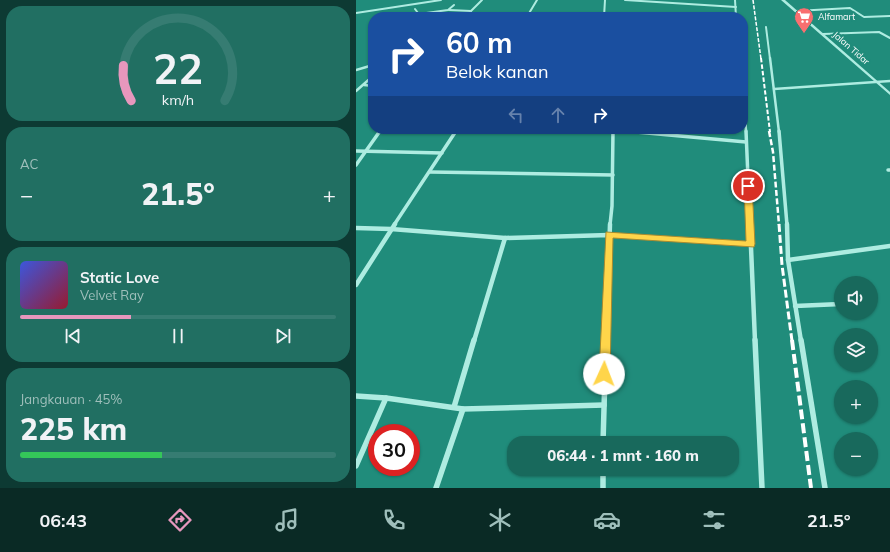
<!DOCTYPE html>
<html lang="id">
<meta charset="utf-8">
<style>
:root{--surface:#18695c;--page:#216f62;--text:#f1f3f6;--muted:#9fbfbb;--line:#367c72;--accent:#e797bd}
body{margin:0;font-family:Mulish,sans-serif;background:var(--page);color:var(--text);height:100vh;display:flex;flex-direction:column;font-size:15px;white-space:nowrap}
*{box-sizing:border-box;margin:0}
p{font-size:13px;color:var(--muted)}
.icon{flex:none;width:22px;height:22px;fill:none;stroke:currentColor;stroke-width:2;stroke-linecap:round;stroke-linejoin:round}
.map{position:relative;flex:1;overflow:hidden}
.side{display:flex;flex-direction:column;gap:6px;padding:6px;background:#0d3a33;width:356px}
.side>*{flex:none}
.guide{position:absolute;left:12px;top:12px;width:380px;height:122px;border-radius:16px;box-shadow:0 1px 3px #0004;background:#1a4fa0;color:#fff;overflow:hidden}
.buttons{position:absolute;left:478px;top:276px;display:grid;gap:8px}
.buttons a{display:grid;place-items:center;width:44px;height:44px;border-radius:50%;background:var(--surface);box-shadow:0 1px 3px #0004;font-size:20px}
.speed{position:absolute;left:12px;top:424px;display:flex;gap:8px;font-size:20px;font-weight:700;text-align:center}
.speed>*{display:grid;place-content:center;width:52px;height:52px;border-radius:50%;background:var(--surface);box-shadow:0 1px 3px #0004;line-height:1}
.speed .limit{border:6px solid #d22;background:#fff;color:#111}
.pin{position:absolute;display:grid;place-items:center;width:34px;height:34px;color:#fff;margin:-17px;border:2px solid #fff;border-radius:50%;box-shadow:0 1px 4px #0007}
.me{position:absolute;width:44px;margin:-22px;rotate:2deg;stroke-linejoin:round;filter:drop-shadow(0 0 3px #0008)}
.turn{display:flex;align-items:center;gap:14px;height:84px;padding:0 12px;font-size:18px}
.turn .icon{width:52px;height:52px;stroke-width:2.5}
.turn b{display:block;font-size:28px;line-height:34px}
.lanes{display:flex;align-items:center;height:38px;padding:0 12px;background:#0003;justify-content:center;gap:20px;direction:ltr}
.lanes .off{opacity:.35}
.big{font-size:30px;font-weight:800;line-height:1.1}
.side .widget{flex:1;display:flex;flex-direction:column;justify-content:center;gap:6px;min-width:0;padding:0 14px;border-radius:16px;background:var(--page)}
.side .dial{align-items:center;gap:0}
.dial svg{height:104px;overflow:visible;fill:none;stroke:var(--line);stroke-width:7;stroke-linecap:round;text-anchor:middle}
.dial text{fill:var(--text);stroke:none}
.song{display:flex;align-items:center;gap:12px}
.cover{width:48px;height:48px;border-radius:6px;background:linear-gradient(135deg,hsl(230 70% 55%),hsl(350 70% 35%))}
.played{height:4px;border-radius:2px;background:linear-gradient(90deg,var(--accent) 35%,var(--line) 35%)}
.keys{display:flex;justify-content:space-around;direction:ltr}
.heat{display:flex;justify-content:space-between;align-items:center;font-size:22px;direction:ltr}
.charge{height:6px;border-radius:3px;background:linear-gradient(90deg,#34c759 45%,var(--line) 0)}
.trip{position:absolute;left:151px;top:436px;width:232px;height:40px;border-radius:16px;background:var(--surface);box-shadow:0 1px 3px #0004;font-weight:800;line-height:40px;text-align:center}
.menu{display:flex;height:64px;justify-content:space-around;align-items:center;background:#0a2a25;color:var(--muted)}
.menu .icon{width:28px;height:28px}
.menu .on{color:var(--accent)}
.menu b{font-size:18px;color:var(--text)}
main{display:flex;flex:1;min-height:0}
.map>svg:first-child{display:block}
</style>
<main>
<section class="side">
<div class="widget dial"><svg viewBox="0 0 100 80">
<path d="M14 69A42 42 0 1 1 86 69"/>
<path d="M14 69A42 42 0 0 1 8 42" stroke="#e797bd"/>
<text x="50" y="56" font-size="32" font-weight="700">22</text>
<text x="50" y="72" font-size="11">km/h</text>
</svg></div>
<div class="widget"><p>AC</p>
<div class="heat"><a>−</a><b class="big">21.5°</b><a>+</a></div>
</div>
<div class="widget">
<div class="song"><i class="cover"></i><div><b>Static Love</b><p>Velvet Ray</p></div></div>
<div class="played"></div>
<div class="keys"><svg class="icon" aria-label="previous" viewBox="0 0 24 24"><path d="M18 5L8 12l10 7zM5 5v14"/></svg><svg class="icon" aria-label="pause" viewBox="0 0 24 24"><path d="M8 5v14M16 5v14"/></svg><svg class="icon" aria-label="next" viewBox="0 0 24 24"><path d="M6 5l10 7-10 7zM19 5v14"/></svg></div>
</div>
<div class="widget"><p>Jangkauan · 45%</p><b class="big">225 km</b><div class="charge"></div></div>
</section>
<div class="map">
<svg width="534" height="488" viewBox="0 0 534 488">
<rect width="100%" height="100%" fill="#208c7b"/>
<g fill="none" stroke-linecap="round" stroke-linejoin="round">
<g stroke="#aeece1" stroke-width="2">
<path d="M269,0L380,7"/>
<path d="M379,0L380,17"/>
<path d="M59,9L65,17"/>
<path d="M93,10L115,11"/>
<path d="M440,11L494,8L508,17L534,16"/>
<path d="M0,13L85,0"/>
<path d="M63,14L92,10L98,5"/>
<path d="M172,15L248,16"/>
<path d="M172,15L181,0"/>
<path d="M109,17L126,0"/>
<path d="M248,17L249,0"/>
<path d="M410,27L414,59"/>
<path d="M467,34L523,32L534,38"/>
<path d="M14,55L16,59"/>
</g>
<g stroke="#aeece1" stroke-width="2.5">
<path d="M16,58L17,60"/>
<path d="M414,58L423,132"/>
<path d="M387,67L390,132"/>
<path d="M0,70L17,65"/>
<path d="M8,85L17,86"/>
<path d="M418,89L534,81"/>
<path d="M0,91L17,76"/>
<path d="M85,129L163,131L257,130L280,132"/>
<path d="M24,132L26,129"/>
<path d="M99,132L101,129"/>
<path d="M257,132V129"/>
</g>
<g stroke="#aeece1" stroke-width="3.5">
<path d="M269,131L390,142"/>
<path d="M390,131L394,225"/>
<path d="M423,131L431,225"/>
<path d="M0,151L86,153"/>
<path d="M0,165L24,131"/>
<path d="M532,170H534"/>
<path d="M74,172L257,175"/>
<path d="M38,225L100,131"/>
<path d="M254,225L256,206L257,131"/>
</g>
<g stroke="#aeece1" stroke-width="4.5">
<path d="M394,224L399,341"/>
<path d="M431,224L432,260L445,341"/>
<path d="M0,228L35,229L149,238L253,235L394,244"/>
<path d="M432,260L534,246"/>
<path d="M0,285L39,224"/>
<path d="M439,306L485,304"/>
<path d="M118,341L149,238"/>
<path d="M250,341L254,224"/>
</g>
<g stroke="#aeece1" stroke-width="5.5">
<path d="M399,340L406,488"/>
<path d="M445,340L469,488"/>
<path d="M0,396L30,398L107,409L248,405"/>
<path d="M98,407L118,340"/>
<path d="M247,443L250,340"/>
<path d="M0,466L30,398"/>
<path d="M247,469V488"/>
<path d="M80,488L107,409"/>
</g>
<path fill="#aeece1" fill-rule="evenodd" d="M425,0H429L534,92V95Z"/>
<path stroke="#fff" stroke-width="1.5" stroke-dasharray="4 1.5" stroke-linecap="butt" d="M397,0L405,59"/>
<path stroke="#fff" stroke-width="2" stroke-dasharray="4.5 2" stroke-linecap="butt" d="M405,58L414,132"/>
<path stroke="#fff" stroke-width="2.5" stroke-dasharray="6 2.5" stroke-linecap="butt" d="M413,131L417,152L423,225"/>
<path stroke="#fff" stroke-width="3" stroke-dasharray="8 3" stroke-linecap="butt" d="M423,224L426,265L436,341"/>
<path stroke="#fff" stroke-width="4" stroke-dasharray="10 4" stroke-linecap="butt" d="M436,340L455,488"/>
</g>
<path fill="#ffd54a" stroke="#a68a30" d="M392,183L396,186L399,244L398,247L257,238L254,374L253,378L248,380L244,378L243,374L250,232L390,241L388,186Z"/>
<defs>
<g id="supermarket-pin" transform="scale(1)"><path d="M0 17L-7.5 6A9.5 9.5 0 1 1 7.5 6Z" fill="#f96f70" stroke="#208c7b"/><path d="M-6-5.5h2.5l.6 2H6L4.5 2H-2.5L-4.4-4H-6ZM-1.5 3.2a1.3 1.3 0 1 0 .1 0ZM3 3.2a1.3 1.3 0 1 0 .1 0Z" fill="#fff"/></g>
</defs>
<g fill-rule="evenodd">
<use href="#supermarket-pin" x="448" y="17"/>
</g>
<g text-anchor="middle" stroke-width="4" stroke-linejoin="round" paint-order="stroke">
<g font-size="9" fill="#fff" stroke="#208c7b" text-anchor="start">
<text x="462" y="20">Alfamart</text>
</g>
<g font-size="9" fill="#fff" stroke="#208c7b">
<text transform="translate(495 48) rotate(41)" y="3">Jalan Tidar</text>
</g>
</g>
</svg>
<div class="buttons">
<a><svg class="icon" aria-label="sound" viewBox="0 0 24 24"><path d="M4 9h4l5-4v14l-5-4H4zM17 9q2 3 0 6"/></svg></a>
<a><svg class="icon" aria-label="layers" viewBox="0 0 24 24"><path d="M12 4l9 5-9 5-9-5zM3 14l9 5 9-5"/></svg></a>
<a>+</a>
<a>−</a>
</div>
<div class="speed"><div class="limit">30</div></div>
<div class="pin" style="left:392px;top:186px;background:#d93025"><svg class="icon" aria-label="arrive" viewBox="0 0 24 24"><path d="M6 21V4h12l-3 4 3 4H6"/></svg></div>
<svg class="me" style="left:248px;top:374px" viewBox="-20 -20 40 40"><circle r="19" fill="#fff"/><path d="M0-13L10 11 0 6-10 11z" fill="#ffd54a"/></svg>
<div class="trip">06:44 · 1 mnt · 160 m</div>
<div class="guide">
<div class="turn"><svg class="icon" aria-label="right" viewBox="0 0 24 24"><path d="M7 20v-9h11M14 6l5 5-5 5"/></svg><div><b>60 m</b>Belok kanan</div></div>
<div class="lanes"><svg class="icon off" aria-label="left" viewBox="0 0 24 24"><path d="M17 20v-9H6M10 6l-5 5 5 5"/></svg><svg class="icon off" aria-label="ahead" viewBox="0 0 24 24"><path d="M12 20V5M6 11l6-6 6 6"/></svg><svg class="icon" aria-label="right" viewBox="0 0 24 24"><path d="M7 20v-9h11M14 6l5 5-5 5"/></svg></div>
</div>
</div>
</main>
<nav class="menu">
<b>06:43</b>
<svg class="icon on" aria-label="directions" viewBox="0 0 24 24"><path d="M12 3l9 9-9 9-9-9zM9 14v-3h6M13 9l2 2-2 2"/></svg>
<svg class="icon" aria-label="music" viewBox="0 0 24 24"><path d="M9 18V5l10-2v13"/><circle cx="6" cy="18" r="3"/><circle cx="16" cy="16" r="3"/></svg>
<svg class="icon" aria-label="phone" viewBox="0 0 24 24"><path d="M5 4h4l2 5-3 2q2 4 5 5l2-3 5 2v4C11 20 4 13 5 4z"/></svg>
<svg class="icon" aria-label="climate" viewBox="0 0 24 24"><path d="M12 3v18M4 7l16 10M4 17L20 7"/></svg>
<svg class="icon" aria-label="car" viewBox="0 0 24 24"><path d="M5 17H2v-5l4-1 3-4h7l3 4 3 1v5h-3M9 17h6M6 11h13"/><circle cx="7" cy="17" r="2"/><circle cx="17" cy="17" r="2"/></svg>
<svg class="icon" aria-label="filters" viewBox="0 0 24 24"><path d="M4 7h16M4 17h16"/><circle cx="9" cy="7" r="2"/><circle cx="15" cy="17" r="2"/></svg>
<b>21.5°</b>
</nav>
